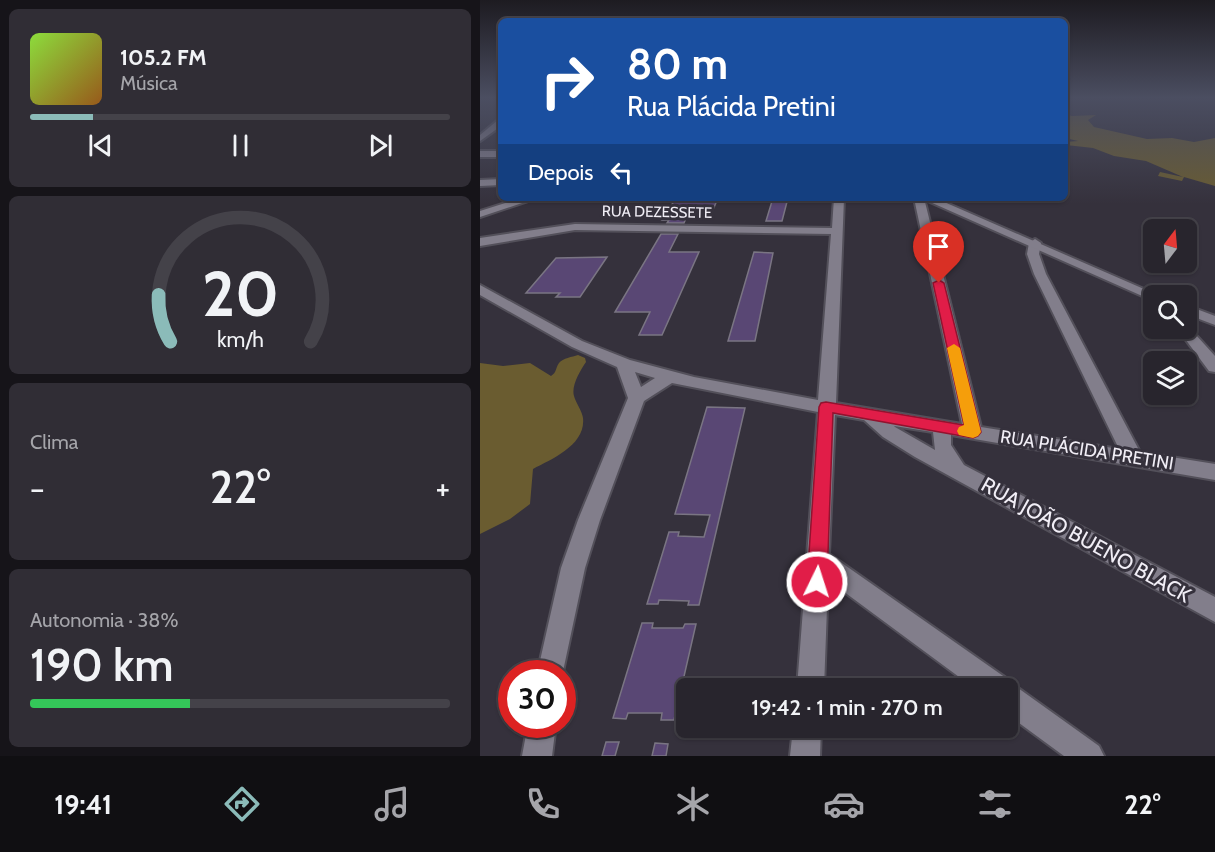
<!DOCTYPE html>
<html lang="pt">
<meta charset="utf-8">
<style>
:root{--surface:#28252d;--page:#302d35;--text:#f1f3f6;--muted:#a5a5aa;--line:#444249;--accent:#8bbbb9}
body{margin:0;font-family:Cabin,sans-serif;background:var(--page);color:var(--text);height:100vh;display:flex;flex-direction:column;font-size:22px;white-space:nowrap}
*{box-sizing:border-box;margin:0}
p{font-size:20px;color:var(--muted)}
.icon{flex:none;width:33px;height:33px;fill:none;stroke:currentColor;stroke-width:2;stroke-linecap:round;stroke-linejoin:round}
.map{position:relative;flex:1;overflow:hidden}
.panel{display:flex;flex-direction:column;gap:9px;padding:9px;background:#161419;width:480px}
.panel>*{flex:none}
.top-card{position:absolute;left:18px;top:18px;width:570px;height:183px;border-radius:9px;box-shadow:0 2px 4px #0004,0 0 0 2px var(--line);background:#1a4fa0;color:#fff;overflow:hidden}
.needle{width:39px;rotate:16deg}
.fabs{position:absolute;left:663px;top:219px;display:grid;gap:12px}
.fabs a{display:grid;place-items:center;width:54px;height:54px;border-radius:9px;background:var(--surface);box-shadow:0 2px 4px #0004,0 0 0 2px var(--line);font-size:30px}
.speed{position:absolute;left:18px;top:660px;display:flex;gap:12px;font-size:30px;font-weight:700;text-align:center}
.speed>*{display:grid;place-content:center;width:78px;height:78px;border-radius:50%;background:var(--surface);box-shadow:0 2px 4px #0004,0 0 0 2px var(--line);line-height:1}
.speed .limit{border:9px solid #d22;background:#fff;color:#111}
.pin{position:absolute;display:grid;place-items:center;width:51px;height:51px;color:#fff;margin:-62px -26px;border-radius:50% 50% 50% 0;rotate:-45deg;box-shadow:0 0 6px #0007}
.pin .icon{rotate:45deg}
.me{position:absolute;width:66px;margin:-33px;rotate:4deg;stroke-linejoin:round;filter:drop-shadow(0 0 4px #0008)}
.turn{display:flex;align-items:center;gap:21px;height:126px;padding:0 30px;font-size:27px}
.turn .icon{width:78px;height:78px;stroke-width:2.5}
.turn b{display:block;font-size:42px;line-height:51px}
.then{display:flex;align-items:center;height:57px;padding:0 30px;background:#0003;gap:12px;font-size:22px}
.big{font-size:45px;font-weight:600;line-height:1.1}
.panel .widget{flex:1;display:flex;flex-direction:column;justify-content:center;gap:9px;min-width:0;padding:0 21px;border-radius:9px;background:var(--page)}
.panel .dial{align-items:center;gap:0}
.dial svg{height:156px;overflow:visible;fill:none;stroke:var(--line);stroke-width:7;stroke-linecap:round;text-anchor:middle}
.dial text{fill:var(--text);stroke:none}
.song{display:flex;align-items:center;gap:18px}
.cover{width:72px;height:72px;border-radius:9px;background:linear-gradient(135deg,hsl(90 70% 55%),hsl(30 70% 35%))}
.played{height:6px;border-radius:3px;background:linear-gradient(90deg,var(--accent) 15%,var(--line) 15%)}
.keys{display:flex;justify-content:space-around;direction:ltr}
.heat{display:flex;justify-content:space-between;align-items:center;font-size:33px;direction:ltr}
.charge{height:9px;border-radius:4px;background:linear-gradient(90deg,#34c759 38%,var(--line) 0)}
.trip{position:absolute;left:196px;top:678px;width:342px;height:60px;border-radius:9px;background:var(--surface);box-shadow:0 2px 4px #0004,0 0 0 2px var(--line);font-weight:600;line-height:60px;text-align:center}
.menu{display:flex;height:96px;justify-content:space-around;align-items:center;background:#100f12;color:var(--muted)}
.menu .icon{width:42px;height:42px}
.menu .current{color:var(--accent)}
.menu b{font-size:27px;color:var(--text)}
main{display:flex;flex:1;min-height:0}
.map>svg:first-child{display:block}
</style>
<main>
<section class="panel">
<div class="widget">
<div class="song"><i class="cover"></i><div><b>105.2 FM</b><p>Música</p></div></div>
<div class="played"></div>
<div class="keys"><svg class="icon" aria-label="previous" viewBox="0 0 24 24"><path d="M18 5L8 12l10 7zM5 5v14"/></svg><svg class="icon" aria-label="pause" viewBox="0 0 24 24"><path d="M8 5v14M16 5v14"/></svg><svg class="icon" aria-label="next" viewBox="0 0 24 24"><path d="M6 5l10 7-10 7zM19 5v14"/></svg></div>
</div>
<div class="widget dial"><svg viewBox="0 0 100 80">
<path d="M14 69A42 42 0 1 1 86 69"/>
<path d="M14 69A42 42 0 0 1 8 45" stroke="#8bbbb9"/>
<text x="50" y="56" font-size="32" font-weight="700">20</text>
<text x="50" y="72" font-size="11">km/h</text>
</svg></div>
<div class="widget"><p>Clima</p>
<div class="heat"><a>−</a><b class="big">22°</b><a>+</a></div>
</div>
<div class="widget"><p>Autonomia · 38%</p><b class="big">190 km</b><div class="charge"></div></div>
</section>
<div class="map">
<svg width="735" height="756" viewBox="0 0 735 756">
<rect width="100%" height="100%" fill="#35313c"/>
<g fill="#6a5c30">
<path d="M585,114L592,116L616,115L608,120L614,127L667,139L692,138L714,142L735,138V186L704,177L702,181L678,176L680,172L703,177L666,161L634,156L613,148L586,145L585,142L598,141L585,138Z"/>
<path d="M98,355L105,358L106,362C100,371 91,386 94,396C96,403 102,411 103,418C106,445 72,459 53,469L50,504L30,519L0,534V363L23,366L50,363L71,376C77,372 75,369 79,363C83,358 92,357 98,355Z"/>
</g>
<g fill="#594774" stroke="#7a7583" stroke-width="1.5">
<path d="M196,198H238L229,219L206,218L204,223H187L189,220H182Z"/>
<path d="M293,198H308L302,221H286Z"/>
<path d="M181,234H198L189,252H219L182,335H159L170,312H135Z"/>
<path d="M274,252L293,253L275,341H248Z"/>
<path d="M127,257L100,297H76L80,293H46L76,258Z"/>
<path d="M227,407L265,408L219,605H208L209,601L179,600L178,604H167L189,532H199L198,536L224,537L230,515L195,514Z"/>
<path d="M162,623H173L172,628H203L205,624H216L194,720H181L182,713H148L146,719L133,718Z"/>
<path d="M126,742H139L135,756H122Z"/>
<path d="M175,743L188,744L186,756H172Z"/>
</g>
<g fill="none" stroke-linecap="round" stroke-linejoin="round">
<g stroke="#53505a" stroke-width="4">
<g id="minor">
<path d="M18,120H21V126L0,141V135Z"/>
<rect x="0" y="151" width="21" height="6"/>
<path d="M21,179V185L0,186V180Z"/>
<path d="M354,198H364L356,403L482,424L434,198H444L501,427L639,449L554,274L547,254L549,243L555,239L561,243L559,254L566,274L660,452L735,464V480L471,435V445L484,465L735,597V622L435,457L403,437L384,420L355,415L349,554L526,678L528,684L538,688L619,746L624,756H584L528,715V688H494L348,580L344,688H317L338,412L192,383L164,401L120,520L105,568L82,676V674H57L81,568L98,520L148,398L137,367L92,347L0,295V285L102,341L150,360L214,377L338,400L351,234L95,230L0,246V238L95,224L352,228ZM155,372L175,378L161,387ZM414,426L453,432L455,450L415,427Z"/>
<path d="M706,324L735,356V372L729,371L697,328H706Z"/>
<path d="M48,724H76L72,756H42Z"/>
<path d="M313,728H341L340,756H310Z"/>
</g>
</g>
<g stroke="#53505a" stroke-width="4">
<g id="tertiary">
<path d="M41,198H57L0,217V211Z"/>
<path d="M441,198H455L680,296H674V300L669,299Z"/>
<path d="M706,305L735,316V325L706,314Z"/>
</g>
</g>
<use href="#minor" fill="#827e8b" fill-rule="evenodd"/>
<use href="#tertiary" fill="#827e8b" fill-rule="evenodd"/>
</g>
<linearGradient id="sky" x2="0" y2="1"><stop stop-color="#1d1b21"/><stop offset="0.48" stop-color="#4b4e61"/><stop offset="1" stop-color="#4b4e61" stop-opacity="0"/></linearGradient>
<rect width="735" height="204" fill="url(#sky)"/>
<path fill="#e11d48" stroke="#92132f" stroke-width="1.5" d="M459,280L464,283L501,432L498,436L493,438L353,413L347,582L344,588L337,591L330,588L327,582L339,407L341,403L346,402L484,425L453,283Z"/>
<path fill="#f59e0b" d="M474,344L480,348L501,432L498,436L493,438L479,435L477,431L479,427L484,425L467,348Z"/>
<g text-anchor="middle" stroke-width="6" stroke-linejoin="round" paint-order="stroke">
<g font-size="15" fill="#f1eef6" stroke="#35313c">
<text transform="translate(177 212) rotate(1)" y="5">RUA DEZESSETE</text>
</g>
<g font-size="18" fill="#f1eef6" stroke="#35313c">
<text transform="translate(607 450) rotate(9)" y="6">RUA PLÁCIDA PRETINI</text>
</g>
<g font-size="21" fill="#f1eef6" stroke="#35313c">
<text transform="translate(606 540) rotate(29)" y="7">RUA JOÃO BUENO BLACK</text>
</g>
</g>
</svg>
<div class="fabs">
<a><svg class="needle" viewBox="-14 -14 28 28"><path d="M0-13l5 13h-10z" fill="#e53935"/><path d="M0 13l5-13h-10z" fill="#a5a5aa"/></svg></a>
<a><svg class="icon" aria-label="search" viewBox="0 0 24 24"><circle cx="10" cy="10" r="6"/><path d="M15 15l6 6"/></svg></a>
<a><svg class="icon" aria-label="layers" viewBox="0 0 24 24"><path d="M12 4l9 5-9 5-9-5zM3 14l9 5 9-5"/></svg></a>
</div>
<div class="speed"><div class="limit">30</div></div>
<div class="pin" style="left:459px;top:283px;background:#d93025"><svg class="icon" aria-label="arrive" viewBox="0 0 24 24"><path d="M6 21V4h12l-3 4 3 4H6"/></svg></div>
<svg class="me" style="left:337px;top:582px" viewBox="-20 -20 40 40"><circle r="17" fill="#e11d48" stroke="#fff" stroke-width="3"/><path d="M0-11L8 9 0 5-8 9z" fill="#fff"/></svg>
<div class="trip">19:42 · 1 min · 270 m</div>
<div class="top-card">
<div class="turn"><svg class="icon" aria-label="right" viewBox="0 0 24 24"><path d="M7 20v-9h11M14 6l5 5-5 5"/></svg><div><b>80 m</b>Rua Plácida Pretini</div></div>
<div class="then">Depois<svg class="icon" aria-label="left" viewBox="0 0 24 24"><path d="M17 20v-9H6M10 6l-5 5 5 5"/></svg></div>
</div>
</div>
</main>
<nav class="menu">
<b>19:41</b>
<svg class="icon current" aria-label="directions" viewBox="0 0 24 24"><path d="M12 3l9 9-9 9-9-9zM9 14v-3h6M13 9l2 2-2 2"/></svg>
<svg class="icon" aria-label="music" viewBox="0 0 24 24"><path d="M9 18V5l10-2v13"/><circle cx="6" cy="18" r="3"/><circle cx="16" cy="16" r="3"/></svg>
<svg class="icon" aria-label="phone" viewBox="0 0 24 24"><path d="M5 4h4l2 5-3 2q2 4 5 5l2-3 5 2v4C11 20 4 13 5 4z"/></svg>
<svg class="icon" aria-label="climate" viewBox="0 0 24 24"><path d="M12 3v18M4 7l16 10M4 17L20 7"/></svg>
<svg class="icon" aria-label="car" viewBox="0 0 24 24"><path d="M5 17H2v-5l4-1 3-4h7l3 4 3 1v5h-3M9 17h6M6 11h13"/><circle cx="7" cy="17" r="2"/><circle cx="17" cy="17" r="2"/></svg>
<svg class="icon" aria-label="filters" viewBox="0 0 24 24"><path d="M4 7h16M4 17h16"/><circle cx="9" cy="7" r="2"/><circle cx="15" cy="17" r="2"/></svg>
<b>22°</b>
</nav>
